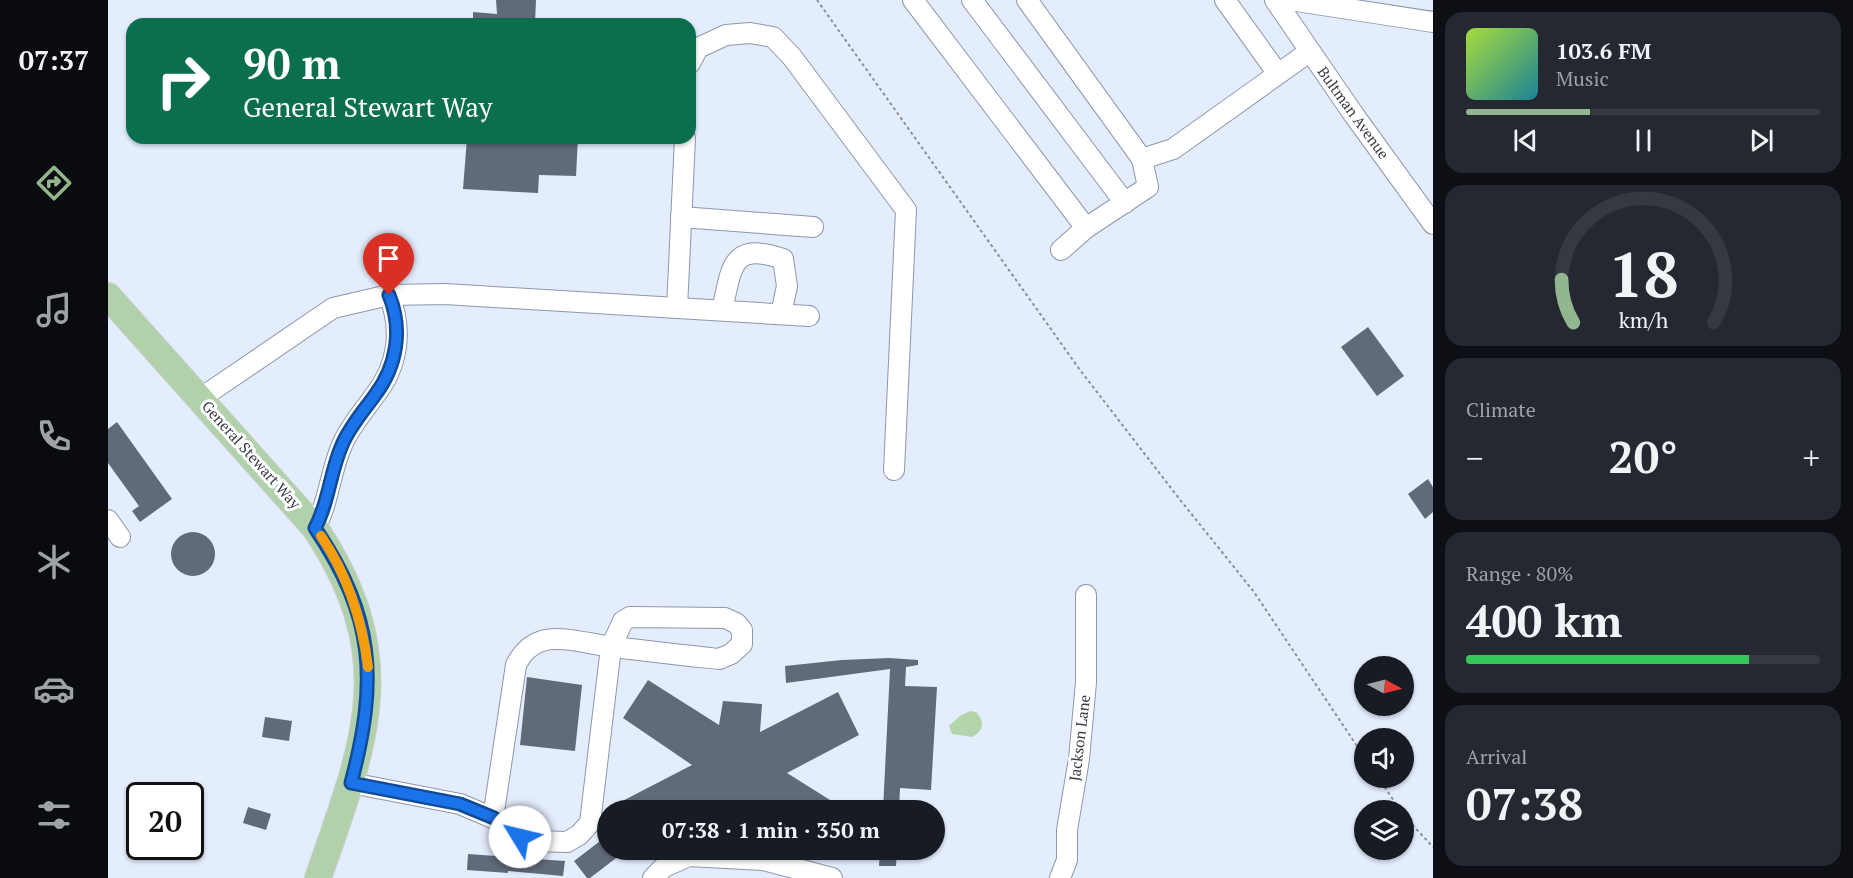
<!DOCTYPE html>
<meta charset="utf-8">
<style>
:root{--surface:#171b24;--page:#242831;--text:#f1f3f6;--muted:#9ea1a6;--line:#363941;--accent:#92b68e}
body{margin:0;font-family:"PT Serif",serif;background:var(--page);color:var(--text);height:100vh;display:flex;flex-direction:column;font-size:22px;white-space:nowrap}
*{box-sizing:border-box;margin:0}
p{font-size:20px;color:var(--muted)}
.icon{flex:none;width:33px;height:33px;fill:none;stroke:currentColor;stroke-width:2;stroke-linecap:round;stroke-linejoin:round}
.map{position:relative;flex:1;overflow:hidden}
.panel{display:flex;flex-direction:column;gap:12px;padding:12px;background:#0d0f14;width:420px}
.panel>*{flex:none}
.guide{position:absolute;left:18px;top:18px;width:570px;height:126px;border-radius:18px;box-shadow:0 2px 4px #0004;background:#0b6e4f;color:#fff;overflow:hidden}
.needle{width:39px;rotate:97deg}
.controls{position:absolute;left:1246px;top:656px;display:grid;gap:12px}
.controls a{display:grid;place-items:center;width:60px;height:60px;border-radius:50%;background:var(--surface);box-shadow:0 2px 4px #0004;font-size:30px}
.speed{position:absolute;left:18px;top:782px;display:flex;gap:12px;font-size:30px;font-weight:700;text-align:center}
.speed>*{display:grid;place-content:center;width:78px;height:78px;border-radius:50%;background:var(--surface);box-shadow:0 2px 4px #0004;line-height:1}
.speed .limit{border:3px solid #111;border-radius:9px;background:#fff;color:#111}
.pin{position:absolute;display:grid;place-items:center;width:51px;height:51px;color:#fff;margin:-62px -26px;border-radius:50% 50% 50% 0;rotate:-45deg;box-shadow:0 0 6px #0007}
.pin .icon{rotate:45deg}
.me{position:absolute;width:66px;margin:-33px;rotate:306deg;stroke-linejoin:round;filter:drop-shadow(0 0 4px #0008)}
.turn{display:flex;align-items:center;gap:21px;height:126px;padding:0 18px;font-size:27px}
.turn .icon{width:78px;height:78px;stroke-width:2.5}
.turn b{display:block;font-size:42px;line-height:51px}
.big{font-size:45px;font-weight:700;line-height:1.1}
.panel .tile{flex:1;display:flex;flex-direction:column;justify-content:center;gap:9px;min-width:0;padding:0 21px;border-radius:18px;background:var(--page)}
.panel .dial{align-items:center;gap:0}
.dial svg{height:156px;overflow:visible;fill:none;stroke:var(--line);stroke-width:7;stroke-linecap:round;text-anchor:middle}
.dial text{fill:var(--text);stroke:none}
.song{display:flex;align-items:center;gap:18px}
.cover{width:72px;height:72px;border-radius:9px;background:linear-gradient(135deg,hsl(80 70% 55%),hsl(190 70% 35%))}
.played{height:6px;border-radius:3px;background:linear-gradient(90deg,var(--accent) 35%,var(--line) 35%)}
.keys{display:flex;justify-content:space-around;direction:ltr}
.heat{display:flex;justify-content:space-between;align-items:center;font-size:33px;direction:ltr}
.charge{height:9px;border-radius:4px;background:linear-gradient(90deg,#34c759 80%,var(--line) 0)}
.trip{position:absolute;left:489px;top:800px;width:348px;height:60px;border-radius:30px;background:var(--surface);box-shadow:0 2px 4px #0004;font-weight:700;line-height:60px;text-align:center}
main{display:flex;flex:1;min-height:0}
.tab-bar{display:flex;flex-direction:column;width:108px;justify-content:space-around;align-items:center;background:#090b0e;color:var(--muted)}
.tab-bar .icon{width:42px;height:42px}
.tab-bar .selected{color:var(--accent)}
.tab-bar b{font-size:27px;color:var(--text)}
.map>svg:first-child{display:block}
</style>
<main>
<nav class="tab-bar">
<b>07:37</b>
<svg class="icon selected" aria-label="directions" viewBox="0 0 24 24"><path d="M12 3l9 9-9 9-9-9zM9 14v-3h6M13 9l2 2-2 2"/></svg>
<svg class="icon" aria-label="music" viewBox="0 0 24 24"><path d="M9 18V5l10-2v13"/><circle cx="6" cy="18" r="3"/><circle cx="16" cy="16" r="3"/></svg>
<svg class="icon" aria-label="phone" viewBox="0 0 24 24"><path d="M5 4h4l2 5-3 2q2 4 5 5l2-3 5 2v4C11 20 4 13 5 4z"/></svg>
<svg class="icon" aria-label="climate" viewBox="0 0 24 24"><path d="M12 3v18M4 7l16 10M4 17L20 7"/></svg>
<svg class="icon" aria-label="car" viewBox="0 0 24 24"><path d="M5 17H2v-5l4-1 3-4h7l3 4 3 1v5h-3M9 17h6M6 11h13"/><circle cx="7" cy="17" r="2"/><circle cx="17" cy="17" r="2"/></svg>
<svg class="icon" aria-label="filters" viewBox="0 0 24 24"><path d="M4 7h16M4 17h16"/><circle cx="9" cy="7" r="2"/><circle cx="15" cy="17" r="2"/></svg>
</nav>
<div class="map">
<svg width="1325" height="878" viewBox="0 0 1325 878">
<rect width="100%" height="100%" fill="#e4edfd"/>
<path fill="#b2d5ac" d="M862,711L868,712C877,721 876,731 864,737L844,734L841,726L852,716Z"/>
<g fill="#606a7b">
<path d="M388,0H428L427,24H365V12L389,14Z"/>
<path d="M359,138H470L468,176L431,175L430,193L355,189Z"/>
<path d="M1260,327L1296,376L1269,396L1233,347Z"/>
<path d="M9,422L64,499L32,522L24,511L31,506L0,463V429Z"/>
<path d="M1320,479L1325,487V512L1317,519L1300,494Z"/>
<circle cx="85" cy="554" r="22"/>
<path d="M781,658L810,660V665L798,667L797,686L829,687L823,790L792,788L791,810H775L782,669L678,683L677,666L734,660Z"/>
<path d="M419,677L474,685L467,751L412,745Z"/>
<path d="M540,680L611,725L615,701L654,704L652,732L730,692L751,735L679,773L738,810H608L609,802L594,810H497L584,765L515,718Z"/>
<path d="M157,717L184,721L181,741L154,737Z"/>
<path d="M140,807L163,814L158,830L135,823Z"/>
<path d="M500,835V849H520L482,878H479L466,861Z"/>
<path d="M772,849H789L788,866H771Z"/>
<path d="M360,854L457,861L455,876L400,871V873L359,870Z"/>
</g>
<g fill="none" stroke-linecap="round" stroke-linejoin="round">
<g stroke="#8d97aa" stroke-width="22">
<g id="minor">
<path d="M805,0L978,228"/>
<path d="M864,0L1017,203"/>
<path d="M919,0L1034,159L1065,149L1201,52"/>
<path d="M1117,0L1170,74"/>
<path d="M1167,0L1246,115L1325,224"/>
<path d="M1182,0L1325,22"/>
<path d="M582,63L590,48L618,35L642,33L665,37L684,57L798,210L786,470"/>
<path d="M573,217L705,227"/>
<path d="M953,250L978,228L1040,187L1034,159"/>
<path d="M569,308L577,138"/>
<path d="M614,310C624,268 622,241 675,259L679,286L673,314"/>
<path d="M93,398L225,308L281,295L337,294L701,316"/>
<path d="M0,520L12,537"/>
<path d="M207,528C221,502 222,472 234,445C242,426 255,412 267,395C290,366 295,330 281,295"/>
<path d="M243,783L352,804L385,818L412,837L428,841L459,842L471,835L482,823L503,647L515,621L522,617L617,618L628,623L634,630V644L623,654L611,659C574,655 536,651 499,646C482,644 451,635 434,641C421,645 414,653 408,665L385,818"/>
<path d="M545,878L556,867L581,856L655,860L724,878"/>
<path d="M952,878L959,860V830L971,759L978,682V595"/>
</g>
</g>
<g stroke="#cfd0d2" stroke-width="28">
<path id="major" d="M0,296L207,528C294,659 257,743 210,878"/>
</g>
<g stroke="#888f9a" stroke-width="2" stroke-dasharray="3 3" stroke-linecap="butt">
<path d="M709,0L972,370L1073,501L1146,592L1257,758"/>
<path d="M1270,777L1292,810"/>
<path d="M1296,816L1325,847"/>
</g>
<use href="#minor" stroke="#fff" stroke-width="20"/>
<use href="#major" stroke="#b0d1aa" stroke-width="26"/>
</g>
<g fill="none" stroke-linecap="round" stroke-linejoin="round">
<g stroke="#114b97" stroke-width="15">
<path id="route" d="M281,295C295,329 289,366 267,395C255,412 242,426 234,445C222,472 221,502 207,528C267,617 270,681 243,783L352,804L386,818L412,837"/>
</g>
<use href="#route" stroke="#1a73e8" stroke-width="10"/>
<path stroke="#f59e0b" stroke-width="10" d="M213,536C240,576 254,619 260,667"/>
</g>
<g text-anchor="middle" stroke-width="6" stroke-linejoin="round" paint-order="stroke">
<g font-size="15" fill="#383c44" stroke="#fff">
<text transform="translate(1245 113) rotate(54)" y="5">Bultman Avenue</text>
<text transform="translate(143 455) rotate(48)" y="5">General Stewart Way</text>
<text transform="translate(972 738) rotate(-83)" y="5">Jackson Lane</text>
</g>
</g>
</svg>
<div class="controls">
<a><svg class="needle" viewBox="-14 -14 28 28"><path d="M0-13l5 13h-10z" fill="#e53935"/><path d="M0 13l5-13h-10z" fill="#9ea1a6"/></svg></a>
<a><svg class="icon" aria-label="sound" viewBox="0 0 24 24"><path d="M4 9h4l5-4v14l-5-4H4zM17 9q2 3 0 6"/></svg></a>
<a><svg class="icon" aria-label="layers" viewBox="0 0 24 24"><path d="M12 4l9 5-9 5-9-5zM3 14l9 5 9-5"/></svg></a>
</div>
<div class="speed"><div class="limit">20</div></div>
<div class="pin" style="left:281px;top:295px;background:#d93025"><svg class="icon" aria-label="arrive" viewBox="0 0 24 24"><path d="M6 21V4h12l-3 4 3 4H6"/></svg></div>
<svg class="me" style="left:412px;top:837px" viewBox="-20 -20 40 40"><circle r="19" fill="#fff"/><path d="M0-13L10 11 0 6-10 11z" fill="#1a73e8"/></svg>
<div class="trip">07:38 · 1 min · 350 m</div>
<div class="guide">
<div class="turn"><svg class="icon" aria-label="right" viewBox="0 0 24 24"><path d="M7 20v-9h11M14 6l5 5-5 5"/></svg><div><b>90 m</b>General Stewart Way</div></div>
</div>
</div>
<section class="panel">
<div class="tile">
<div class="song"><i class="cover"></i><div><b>103.6 FM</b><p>Music</p></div></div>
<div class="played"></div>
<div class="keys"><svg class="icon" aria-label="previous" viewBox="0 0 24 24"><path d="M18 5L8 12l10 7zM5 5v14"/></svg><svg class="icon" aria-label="pause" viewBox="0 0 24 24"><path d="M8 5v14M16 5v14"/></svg><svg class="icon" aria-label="next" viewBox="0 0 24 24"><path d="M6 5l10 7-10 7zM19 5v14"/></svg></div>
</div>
<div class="tile dial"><svg viewBox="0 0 100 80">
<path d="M14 69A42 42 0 1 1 86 69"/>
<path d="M14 69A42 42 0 0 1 8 47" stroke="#92b68e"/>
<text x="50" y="56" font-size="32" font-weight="700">18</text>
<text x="50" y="72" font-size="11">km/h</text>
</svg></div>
<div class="tile"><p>Climate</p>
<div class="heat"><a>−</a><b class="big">20°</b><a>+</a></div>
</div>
<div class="tile"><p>Range · 80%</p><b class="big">400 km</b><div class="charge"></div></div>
<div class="tile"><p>Arrival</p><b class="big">07:38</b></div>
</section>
</main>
